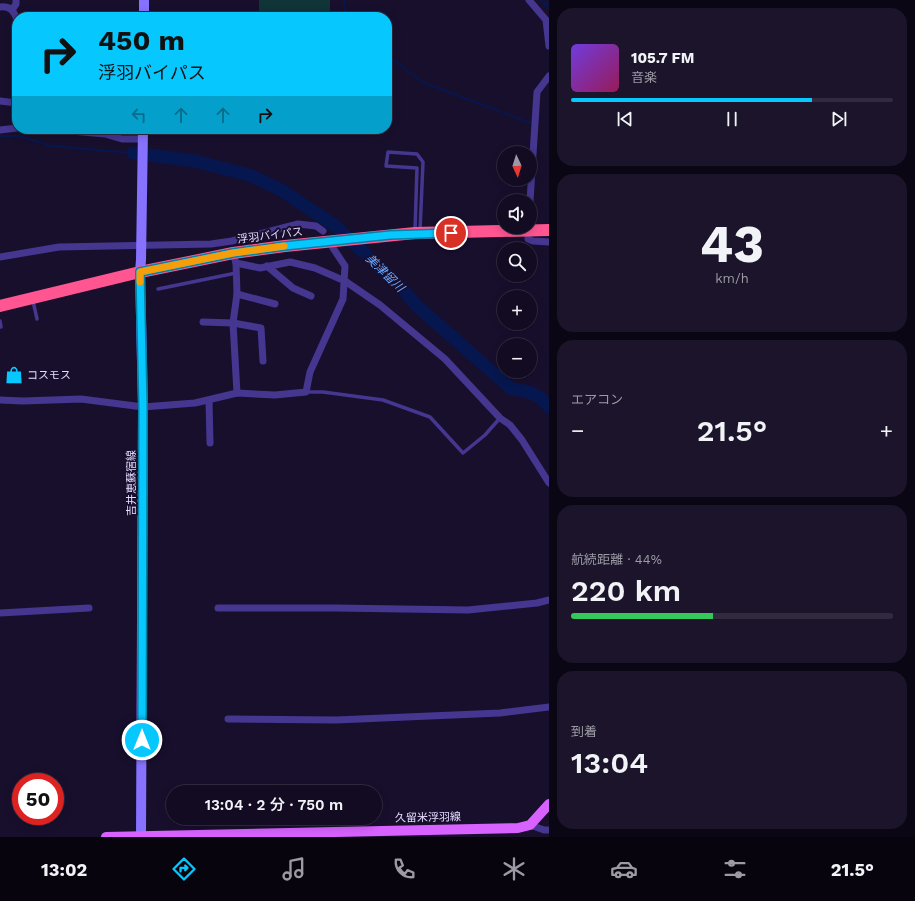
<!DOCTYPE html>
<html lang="ja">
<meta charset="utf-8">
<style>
:root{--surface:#120b22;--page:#1b142a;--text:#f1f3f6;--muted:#9c9ba5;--line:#312b40;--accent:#07c7ff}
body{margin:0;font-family:"Work Sans","Noto Sans JP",sans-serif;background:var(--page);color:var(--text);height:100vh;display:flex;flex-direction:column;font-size:15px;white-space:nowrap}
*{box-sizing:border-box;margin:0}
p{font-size:13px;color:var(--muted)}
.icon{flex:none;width:22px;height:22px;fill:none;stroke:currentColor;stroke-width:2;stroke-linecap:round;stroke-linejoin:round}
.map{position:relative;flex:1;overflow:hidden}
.panel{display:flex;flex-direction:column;gap:8px;padding:8px;background:#0a0613;width:366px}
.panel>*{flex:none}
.top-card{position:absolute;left:12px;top:12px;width:380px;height:122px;border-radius:16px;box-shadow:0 2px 10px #0003,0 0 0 1px var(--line);background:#07c7ff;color:#111;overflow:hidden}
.needle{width:26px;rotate:176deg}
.tools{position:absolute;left:497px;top:146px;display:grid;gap:8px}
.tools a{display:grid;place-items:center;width:40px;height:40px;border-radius:50%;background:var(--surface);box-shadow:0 2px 10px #0003,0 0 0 1px var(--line);font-size:20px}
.speed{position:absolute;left:12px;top:773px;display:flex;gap:8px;font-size:20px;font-weight:700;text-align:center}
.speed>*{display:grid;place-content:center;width:52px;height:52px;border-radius:50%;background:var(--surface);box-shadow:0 2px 10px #0003,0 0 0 1px var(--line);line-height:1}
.speed .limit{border:6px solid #d22;background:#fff;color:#111}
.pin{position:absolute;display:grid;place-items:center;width:34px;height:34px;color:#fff;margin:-17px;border:2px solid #fff;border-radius:50%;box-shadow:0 1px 4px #0007}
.me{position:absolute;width:44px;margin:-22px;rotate:0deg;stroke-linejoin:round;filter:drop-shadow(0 0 3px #0008)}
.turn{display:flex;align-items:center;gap:14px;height:84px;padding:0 20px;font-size:18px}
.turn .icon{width:52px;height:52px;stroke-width:2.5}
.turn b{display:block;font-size:28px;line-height:34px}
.lanes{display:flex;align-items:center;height:38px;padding:0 20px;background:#0003;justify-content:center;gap:20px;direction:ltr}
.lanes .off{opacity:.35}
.big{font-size:30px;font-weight:600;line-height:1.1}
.panel .card{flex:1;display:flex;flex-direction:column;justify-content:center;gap:6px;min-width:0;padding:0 14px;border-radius:16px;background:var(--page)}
.panel .dial{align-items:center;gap:0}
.dial b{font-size:52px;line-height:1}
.song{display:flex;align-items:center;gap:12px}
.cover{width:48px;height:48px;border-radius:6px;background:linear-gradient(135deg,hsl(260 70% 55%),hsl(330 70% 35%))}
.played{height:4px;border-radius:2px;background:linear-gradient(90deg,var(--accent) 75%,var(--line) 75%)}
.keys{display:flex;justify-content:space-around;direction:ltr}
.heat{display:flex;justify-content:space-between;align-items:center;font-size:22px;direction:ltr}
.charge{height:6px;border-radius:3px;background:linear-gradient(90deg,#34c759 44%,var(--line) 0)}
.trip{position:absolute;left:166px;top:785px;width:216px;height:40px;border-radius:20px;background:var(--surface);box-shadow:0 2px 10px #0003,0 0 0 1px var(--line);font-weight:600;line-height:40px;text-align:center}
.menu{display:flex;height:64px;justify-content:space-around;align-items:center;background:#07040e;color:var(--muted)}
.menu .icon{width:28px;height:28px}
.menu .on{color:var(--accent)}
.menu b{font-size:18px;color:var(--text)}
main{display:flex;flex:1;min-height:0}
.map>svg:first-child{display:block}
</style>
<main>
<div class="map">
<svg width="549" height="837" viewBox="0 0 549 837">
<rect width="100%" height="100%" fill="#180f2d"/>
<rect fill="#113438" x="259" y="0" width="71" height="17"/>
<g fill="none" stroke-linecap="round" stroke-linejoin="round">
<g stroke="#06174f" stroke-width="2">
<path d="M344,0L345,17"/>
<path d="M541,0L549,9"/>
<path d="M543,2L549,4"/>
<path d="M387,55L422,82L533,124"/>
<path d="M0,136H19L52,146L133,153"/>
</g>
<path stroke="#06174f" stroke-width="13" d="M133,153L195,161L252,176L281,190L334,225L400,286L418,307L512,389C528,391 539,393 549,407"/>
<g stroke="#453690" stroke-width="3.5">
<path d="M415,230L417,168L386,166L388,152L417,154L423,162L420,231"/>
<path d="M158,289L236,273"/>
<path d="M33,301L37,319"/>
<path d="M0,321L1,327"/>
<path d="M306,392H323L383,400L430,417L463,453L485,435L500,418"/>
</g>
<g stroke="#453690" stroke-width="7">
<path d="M529,0L546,20L549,46"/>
<path d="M0,7C10,6 13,10 17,19"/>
<path d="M12,10L16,4V0"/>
<path d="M0,101L17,103"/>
<path d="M48,129L105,134L122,139H143"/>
<path d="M243,129V130L275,129"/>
<path d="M0,130L17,128"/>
<path d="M530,201L537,92L549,76"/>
<path d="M528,227V239L533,241L549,242"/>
<path d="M233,253L236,263L260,268L290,262L315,268L345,281L380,305L445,359L500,418L510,425L522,440L549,483"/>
<path d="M0,257L59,247L211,244L232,241L298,224L316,226L323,231"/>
<path d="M236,263L237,294L233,323L237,393"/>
<path d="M267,266L293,288L311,296"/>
<path d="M237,294L275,304"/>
<path d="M203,322L233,323L261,328L263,361"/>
<path d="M0,400L23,401L81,399L143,407L195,403L237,393L275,395L306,392L310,372L343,299L345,266L333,248"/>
<path d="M209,400L210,443"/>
<path d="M218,608H336L468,610L537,603L549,600"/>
<path d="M0,613L89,608"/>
<path d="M228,719L336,720L500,713L549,707"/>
<path d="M530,825L544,830H549"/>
</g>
<g stroke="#8772ff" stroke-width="10">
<path d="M144,17V0"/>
<path d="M141,837L143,407L140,272L141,260L143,129"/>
</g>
<path stroke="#d862ff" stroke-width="10" d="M106,837L518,828L530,825L549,804"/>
<path stroke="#ff5692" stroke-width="12" d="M0,306L140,272L233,253L285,246L415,233L549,230"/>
</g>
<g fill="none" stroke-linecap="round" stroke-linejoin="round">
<g stroke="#0581a6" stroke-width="10">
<path id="route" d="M142,740L143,407L140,272L233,253L285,246L390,235L451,233"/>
</g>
<use href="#route" stroke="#07c7ff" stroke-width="7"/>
<path stroke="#f59e0b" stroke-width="7" d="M140,282V272L233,253L284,246"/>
</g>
<defs>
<g id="shop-bare" transform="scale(1.38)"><path d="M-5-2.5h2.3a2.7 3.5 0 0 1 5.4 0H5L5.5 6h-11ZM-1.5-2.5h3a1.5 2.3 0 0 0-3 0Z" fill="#07c7ff" stroke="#180f2d" stroke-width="2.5" paint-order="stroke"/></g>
</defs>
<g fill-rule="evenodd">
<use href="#shop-bare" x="14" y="375"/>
</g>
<g text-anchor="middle" stroke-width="4" stroke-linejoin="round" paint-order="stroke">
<g font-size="11" fill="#e4dbff" stroke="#180f2d">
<text transform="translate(270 235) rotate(-7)" y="4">浮羽バイパス</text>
<text transform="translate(131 483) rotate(-90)" y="4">吉井恵蘇宿線</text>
<text transform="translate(428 817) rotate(-1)" y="4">久留米浮羽線</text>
</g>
<g font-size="11" fill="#e4dbff" stroke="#180f2d" text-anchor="start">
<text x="27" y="379">コスモス</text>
</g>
<g font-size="12" font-style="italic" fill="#69a7ff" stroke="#180f2d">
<text transform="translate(385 273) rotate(44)" y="4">美津留川</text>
</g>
</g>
</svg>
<div class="tools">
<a><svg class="needle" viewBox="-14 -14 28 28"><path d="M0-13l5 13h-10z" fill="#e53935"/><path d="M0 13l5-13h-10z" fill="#9c9ba5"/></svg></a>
<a><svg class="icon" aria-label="sound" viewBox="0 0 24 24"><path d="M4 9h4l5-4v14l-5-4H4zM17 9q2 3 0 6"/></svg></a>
<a><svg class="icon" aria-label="search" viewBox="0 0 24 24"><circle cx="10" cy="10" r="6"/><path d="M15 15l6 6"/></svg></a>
<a>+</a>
<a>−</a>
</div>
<div class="speed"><div class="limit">50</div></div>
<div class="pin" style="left:451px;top:233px;background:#d93025"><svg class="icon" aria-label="arrive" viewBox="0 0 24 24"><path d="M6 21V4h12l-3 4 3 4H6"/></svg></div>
<svg class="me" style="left:142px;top:740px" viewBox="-20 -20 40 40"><circle r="17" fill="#07c7ff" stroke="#fff" stroke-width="3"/><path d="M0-11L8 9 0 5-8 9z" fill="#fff"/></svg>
<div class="trip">13:04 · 2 分 · 750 m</div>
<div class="top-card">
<div class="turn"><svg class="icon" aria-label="right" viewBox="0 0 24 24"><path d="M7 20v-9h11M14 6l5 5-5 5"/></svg><div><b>450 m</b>浮羽バイパス</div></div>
<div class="lanes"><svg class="icon off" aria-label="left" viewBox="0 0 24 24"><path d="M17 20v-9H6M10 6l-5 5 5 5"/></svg><svg class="icon off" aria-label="ahead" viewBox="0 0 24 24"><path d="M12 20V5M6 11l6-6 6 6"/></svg><svg class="icon off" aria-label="ahead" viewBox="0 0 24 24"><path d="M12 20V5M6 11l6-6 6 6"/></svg><svg class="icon" aria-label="right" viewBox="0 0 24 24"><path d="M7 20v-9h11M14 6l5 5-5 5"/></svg></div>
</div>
</div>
<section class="panel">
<div class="card">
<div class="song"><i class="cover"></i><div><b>105.7 FM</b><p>音楽</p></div></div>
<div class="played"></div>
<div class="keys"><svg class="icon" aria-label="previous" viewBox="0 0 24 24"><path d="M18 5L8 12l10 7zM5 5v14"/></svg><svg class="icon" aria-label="pause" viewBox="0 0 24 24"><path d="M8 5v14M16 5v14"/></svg><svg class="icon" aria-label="next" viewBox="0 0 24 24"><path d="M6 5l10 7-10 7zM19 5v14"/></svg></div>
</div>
<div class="card dial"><b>43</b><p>km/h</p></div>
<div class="card"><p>エアコン</p>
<div class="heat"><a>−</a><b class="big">21.5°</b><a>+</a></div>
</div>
<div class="card"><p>航続距離 · 44%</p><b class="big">220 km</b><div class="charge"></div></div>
<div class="card"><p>到着</p><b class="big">13:04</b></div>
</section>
</main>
<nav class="menu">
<b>13:02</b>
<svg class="icon on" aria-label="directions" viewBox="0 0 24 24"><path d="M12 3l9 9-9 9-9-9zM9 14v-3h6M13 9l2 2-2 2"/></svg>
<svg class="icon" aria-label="music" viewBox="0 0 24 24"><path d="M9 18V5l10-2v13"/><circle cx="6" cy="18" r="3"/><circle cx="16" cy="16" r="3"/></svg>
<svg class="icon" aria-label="phone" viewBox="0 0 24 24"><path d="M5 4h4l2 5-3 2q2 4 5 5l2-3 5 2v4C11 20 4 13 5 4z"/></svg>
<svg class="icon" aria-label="climate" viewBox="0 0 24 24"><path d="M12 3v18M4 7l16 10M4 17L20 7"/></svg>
<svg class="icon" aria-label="car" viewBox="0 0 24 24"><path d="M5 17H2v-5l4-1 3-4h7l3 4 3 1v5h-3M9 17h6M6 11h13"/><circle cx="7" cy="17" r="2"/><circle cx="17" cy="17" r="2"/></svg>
<svg class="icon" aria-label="filters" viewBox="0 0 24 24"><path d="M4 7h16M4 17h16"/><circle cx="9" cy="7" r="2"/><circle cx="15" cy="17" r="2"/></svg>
<b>21.5°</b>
</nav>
